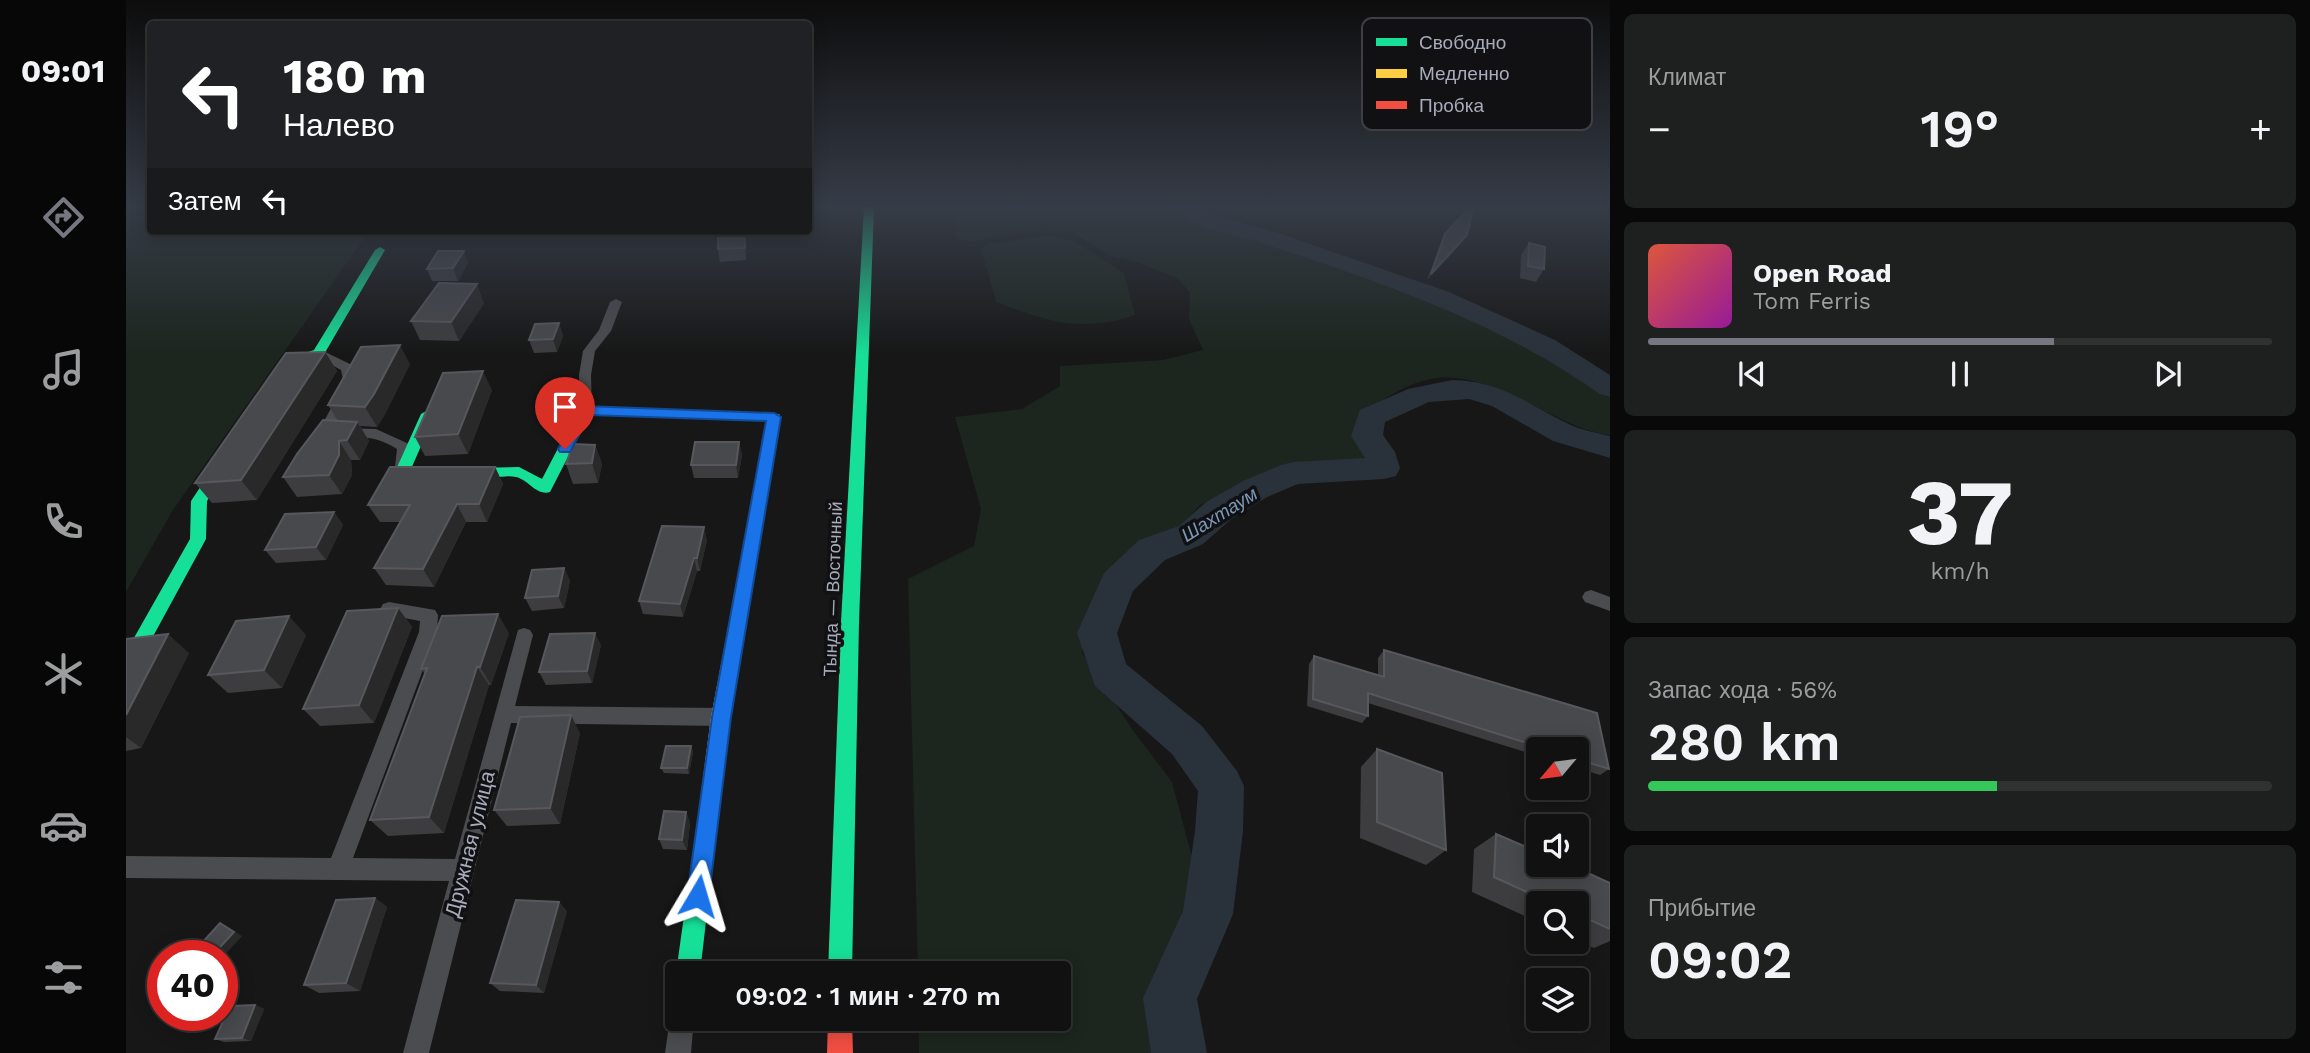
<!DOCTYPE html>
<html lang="ru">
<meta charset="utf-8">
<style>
:root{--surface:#111;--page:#1e1f1f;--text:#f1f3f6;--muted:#9c9d9f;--line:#303131;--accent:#757781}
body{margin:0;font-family:"Work Sans",sans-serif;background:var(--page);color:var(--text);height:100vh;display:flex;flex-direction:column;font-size:26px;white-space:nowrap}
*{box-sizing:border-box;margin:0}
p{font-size:23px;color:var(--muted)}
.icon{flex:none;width:38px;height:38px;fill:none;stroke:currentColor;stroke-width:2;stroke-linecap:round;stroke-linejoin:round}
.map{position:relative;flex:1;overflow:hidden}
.drawer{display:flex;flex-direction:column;gap:14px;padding:14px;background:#090909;width:700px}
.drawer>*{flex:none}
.hud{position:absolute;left:21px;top:21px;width:665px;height:214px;border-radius:7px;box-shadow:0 4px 18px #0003,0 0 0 2px var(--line);background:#202124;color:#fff;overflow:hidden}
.needle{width:46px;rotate:241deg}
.buttons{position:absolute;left:1400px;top:737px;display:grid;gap:14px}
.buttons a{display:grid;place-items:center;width:63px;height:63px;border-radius:7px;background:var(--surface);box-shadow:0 4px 18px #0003,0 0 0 2px var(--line);font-size:35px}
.speed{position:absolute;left:21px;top:940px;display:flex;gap:14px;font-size:35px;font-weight:700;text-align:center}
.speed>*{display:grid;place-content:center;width:91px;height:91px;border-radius:50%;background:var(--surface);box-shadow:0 4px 18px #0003,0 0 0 2px var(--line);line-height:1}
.speed .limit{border:10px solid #d22;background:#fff;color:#111}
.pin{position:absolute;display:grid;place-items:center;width:60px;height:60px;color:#fff;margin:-72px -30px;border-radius:50% 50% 50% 0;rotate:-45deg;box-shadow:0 0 7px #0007}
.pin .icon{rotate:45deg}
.me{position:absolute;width:77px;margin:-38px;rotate:7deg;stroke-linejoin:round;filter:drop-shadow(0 0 5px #0008)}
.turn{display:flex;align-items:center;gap:24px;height:147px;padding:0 21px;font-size:32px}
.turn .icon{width:91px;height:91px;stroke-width:2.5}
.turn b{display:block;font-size:49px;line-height:60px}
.then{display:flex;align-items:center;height:66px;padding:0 21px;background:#0003;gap:14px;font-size:26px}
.big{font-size:52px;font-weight:600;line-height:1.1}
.drawer .widget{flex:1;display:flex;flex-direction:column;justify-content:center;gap:10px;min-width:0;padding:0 24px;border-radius:10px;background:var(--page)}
.drawer .dial{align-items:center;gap:0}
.dial b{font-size:91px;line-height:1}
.song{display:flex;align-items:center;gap:21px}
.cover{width:84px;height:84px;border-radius:10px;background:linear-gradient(135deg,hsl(10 70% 55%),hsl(300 70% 35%))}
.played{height:7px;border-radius:4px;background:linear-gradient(90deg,var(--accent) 65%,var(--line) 65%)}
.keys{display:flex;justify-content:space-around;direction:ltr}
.heat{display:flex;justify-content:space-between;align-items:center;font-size:38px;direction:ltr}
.charge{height:10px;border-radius:5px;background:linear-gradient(90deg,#34c759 56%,var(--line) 0)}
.trip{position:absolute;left:539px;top:961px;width:406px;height:70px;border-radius:7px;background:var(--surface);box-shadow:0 4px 18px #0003,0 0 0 2px var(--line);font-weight:600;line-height:70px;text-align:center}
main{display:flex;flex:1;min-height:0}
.tabs{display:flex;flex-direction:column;width:126px;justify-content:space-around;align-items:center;background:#070707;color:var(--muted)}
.tabs .icon{width:49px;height:49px}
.tabs .current{color:var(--accent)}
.tabs b{font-size:32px;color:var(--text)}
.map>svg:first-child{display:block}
</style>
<main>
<nav class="tabs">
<b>09:01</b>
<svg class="icon current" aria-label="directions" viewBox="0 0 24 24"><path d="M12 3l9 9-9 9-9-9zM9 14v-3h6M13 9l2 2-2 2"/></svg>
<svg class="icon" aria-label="music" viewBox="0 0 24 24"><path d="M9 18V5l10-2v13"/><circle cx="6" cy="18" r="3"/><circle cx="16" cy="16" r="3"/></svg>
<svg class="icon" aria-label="phone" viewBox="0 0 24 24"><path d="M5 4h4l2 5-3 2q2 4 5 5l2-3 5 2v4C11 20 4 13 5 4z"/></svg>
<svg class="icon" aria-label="climate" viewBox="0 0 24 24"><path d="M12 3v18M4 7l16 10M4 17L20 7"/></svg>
<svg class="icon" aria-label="car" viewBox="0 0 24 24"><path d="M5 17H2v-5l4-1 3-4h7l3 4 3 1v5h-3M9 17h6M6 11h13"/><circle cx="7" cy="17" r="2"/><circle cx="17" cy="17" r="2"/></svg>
<svg class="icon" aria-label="filters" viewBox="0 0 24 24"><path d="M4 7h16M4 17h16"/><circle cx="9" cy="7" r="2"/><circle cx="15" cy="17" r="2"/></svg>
</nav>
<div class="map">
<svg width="1484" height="1053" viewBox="0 0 1484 1053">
<rect width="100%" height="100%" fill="#171717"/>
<g fill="#1c251e">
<path d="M0,207H24V231H243L47,510L0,592Z"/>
<path d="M827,207H1056L1070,220L1091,229L1198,262L1380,331L1455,374L1484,395V435C1458,432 1438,420 1414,409C1385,394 1345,374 1311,378C1285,381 1260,398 1238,411L1229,437L1242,460L1149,468L1074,505L1054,527L1007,550L972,597L956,653L1006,729L1046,782L1066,857L1064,919L1028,973L1029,1053H793V1019L933,1018V973H792L782,579L848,546L855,509L829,417L896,409L934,386V366L1037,360L1077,350L1063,319L1064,293L1052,279L1014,263L985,256L946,232L920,225L848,241L830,239Z"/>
<path d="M921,235L948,241L998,273L1009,315C956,333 920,321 870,302L855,249L862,244Z"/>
</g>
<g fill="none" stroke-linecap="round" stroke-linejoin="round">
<g fill="#29313a" fill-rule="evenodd">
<path d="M1050,207H1075L1091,216L1152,233L1323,292L1429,340L1484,375V397L1474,394C1371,321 1251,281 1133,242C1106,233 1068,232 1050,207Z"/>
<path d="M1326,380C1378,381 1403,406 1447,426C1459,431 1472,433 1484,436V458L1427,441L1366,406L1343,399L1303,402L1259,422L1257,435L1269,452L1274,468L1270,476L1258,479L1172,484L1141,497L1104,520L1077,544L1039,560L1007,591L991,633L1000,664L1076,726L1111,771L1118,786L1117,831L1107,914L1071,999L1081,1053H1025L1017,998L1057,911L1069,831L1072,791L1046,754L969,686L951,633L978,573L1013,540L1053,526L1080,502L1117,481L1155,465L1167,462L1239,458L1225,436L1234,410L1282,389Z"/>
</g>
<g fill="#4b4c50" fill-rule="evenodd">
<path d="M490,299L496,302L485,331L469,351L465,375L466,410L459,414L454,413L453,375L457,351L473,330L484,302Z"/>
<path d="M193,349L226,365L232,384L210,428L250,429L283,444L285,447L281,471H271L269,467L271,449C237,429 229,443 199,436L196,425L218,384L215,370L189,356V350Z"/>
<path d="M1465,590L1484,597V611L1459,602L1456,597L1459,592Z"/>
<path d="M263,602L309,610L312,615L311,632L227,858L329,859L392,630L398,628L404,630L407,635L389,706L595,708L602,711L605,717L602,723L595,726L385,723L303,1053H277L323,881L0,878V856L205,858L293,632L294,621L257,614L254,609L257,604Z"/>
<path d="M551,1008V1018H568L565,1053H539L544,1018L547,1009Z"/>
</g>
<g fill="#16e098" fill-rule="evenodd">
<path d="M738,207H748L733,622L726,973H702L715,622Z"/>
<path d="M254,247L259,250L197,356L173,365H163V359L188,350L249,250Z"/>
<path d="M459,406L653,414L655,417L625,586H613L611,581L640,421L464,414L424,492C410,496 403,480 390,477C374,473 348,486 337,473L344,468L393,467L416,479L452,410Z"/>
<path d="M302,410L309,414L285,469L300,470L302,474L295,479L270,478L268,474L295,414Z"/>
<path d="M94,464L101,469L81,501L80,539L6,675L0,677V652L64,539L65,501L89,465Z"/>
<path d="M584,791L591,794L594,801L574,973H551V976L550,973L574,801L577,794Z"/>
</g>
<path fill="#ffcf43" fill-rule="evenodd" d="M619,574L625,576L627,581L605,717L594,801L591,808L584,811L577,808L574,801L585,717L611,581L613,576Z"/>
<path fill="#f24e42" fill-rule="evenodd" d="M702,1018H726L727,1053H701Z"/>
</g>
<g fill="#3d3d40">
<path d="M592,231H619L620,260L594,262L592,249Z"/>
<path d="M1319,234L1337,241L1301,280L1316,240Z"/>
<path d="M1403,243L1418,269L1410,282L1394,278L1395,255Z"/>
<path d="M342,263L332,281H306L301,269Z"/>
<path d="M358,303L333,341L294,340L285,321Z"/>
<path d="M433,323L437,336L431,352L408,353L403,340Z"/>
<path d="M199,352L211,371L131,500L86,503L69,483Z"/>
<path d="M284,364L259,414L251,427L234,426L243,441L234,460H225L226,475L216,494L171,497L157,477L212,421L202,405Z"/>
<path d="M366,390L342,454L299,456L289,437Z"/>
<path d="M613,442L616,455L612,478H568L565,465Z"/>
<path d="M469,445L476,464L472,483L447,484L440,464Z"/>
<path d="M369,467L377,484L361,522H340L308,587L260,585L248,568L274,522H254L242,505Z"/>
<path d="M208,512L217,525L200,560L150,563L139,550Z"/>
<path d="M581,540L574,571H571L557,617L517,614L513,601Z"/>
<path d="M438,568L444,581L438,608L406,611L399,598Z"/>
<path d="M272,608L286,627L248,723L194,726L177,709Z"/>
<path d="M383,633L365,685H363L318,833L262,836L244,820L299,674L295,669Z"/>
<path d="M180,635L156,688L102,693L82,675Z"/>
<path d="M0,639L63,653L15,748L0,751Z"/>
<path d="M475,645L466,683L420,685L413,672Z"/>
<path d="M1258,650L1471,713L1483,769L1474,775L1451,768V749H1412V756L1242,703V716L1236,723L1181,706L1183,664L1188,656L1252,675V658Z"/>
<path d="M454,733L434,824L381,826L368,810Z"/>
<path d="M565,746L567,752L563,774L538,773L535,768Z"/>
<path d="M1251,749L1320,850L1300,865L1234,838L1235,767Z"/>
<path d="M560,812L564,823L561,850L537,849L533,839Z"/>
<path d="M1370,834L1484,883V941L1468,948L1451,940V903H1412V922L1346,892L1348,849Z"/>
<path d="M249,898L261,907L234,991L193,993L178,985Z"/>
<path d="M441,911L418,993L374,991L364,983Z"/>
<path d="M129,1005L138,1009L125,1041L98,1042L89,1039Z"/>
</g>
<g fill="#29292a">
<path d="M1341,235L1337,241L1301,280L1305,274Z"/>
<path d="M338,251L342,263L332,281L327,268Z"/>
<path d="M351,284L358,303L333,341L325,322Z"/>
<path d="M433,323L437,336L431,352L427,339Z"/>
<path d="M274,345L284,364L259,414L251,427L239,407Z"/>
<path d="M199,352L211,371L131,500L115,480Z"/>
<path d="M357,371L366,390L342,454L332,434Z"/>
<path d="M231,422L243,441L234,460L221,440Z"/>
<path d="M213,441L225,460L226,475L216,494L203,475Z"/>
<path d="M613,442L616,455L612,478L610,465Z"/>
<path d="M469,445L476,464L472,483L466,463Z"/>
<path d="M369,467L377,484L361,522L353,504Z"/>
<path d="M331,504L340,522L308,587L297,569Z"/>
<path d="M208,512L217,525L200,560L190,547Z"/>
<path d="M578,527L581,540L574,571L571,558Z"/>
<path d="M568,558L571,571L557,617L554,604Z"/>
<path d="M438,568L444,581L438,608L432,596Z"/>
<path d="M272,608L286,627L248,723L233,705Z"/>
<path d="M372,614L383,633L365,685L354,667Z"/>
<path d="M163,616L180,635L156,688L138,670Z"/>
<path d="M469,633L475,645L466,683L461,671Z"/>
<path d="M42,634L63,653L15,748L0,737V715Z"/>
<path d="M351,667L363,685L318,833L303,817Z"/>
<path d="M445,715L454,733L434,824L424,808Z"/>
<path d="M565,746L567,752L563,774L561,768Z"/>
<path d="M560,812L564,823L561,850L556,840Z"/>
<path d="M249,898L261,907L234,991L220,983Z"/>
<path d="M433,902L441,911L418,993L410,985Z"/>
<path d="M94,923L116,936L96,958V956H86Z"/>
<path d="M129,1005L138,1009L125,1041L116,1038Z"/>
</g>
<g fill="#48494d" stroke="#57585e" stroke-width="2">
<path d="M1344,207H1348L1341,235L1305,274L1319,234Z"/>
<path d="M592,231H618L619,248L592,249Z"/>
<path d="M1403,243L1419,247L1418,269L1402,266Z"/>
<path d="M312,251H338L327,268L301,269Z"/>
<path d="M313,283L351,284L325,322L285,321Z"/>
<path d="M433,323L427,339L403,340L409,324Z"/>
<path d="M274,345L248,394L239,407L202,405L235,347Z"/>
<path d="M199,352L115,480L69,483L160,353Z"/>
<path d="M357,371L332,434L289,437L317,373Z"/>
<path d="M197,420L231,422L221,440L213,441V455L203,475L157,477L171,454Z"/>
<path d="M569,442H613L610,465H565Z"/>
<path d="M447,444L469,445L466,463L440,464Z"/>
<path d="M264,467H369L353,504H331L297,569L248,568L284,505H242Z"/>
<path d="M208,512L190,547L139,550L159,514Z"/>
<path d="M536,526L578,527L571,558H568L554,604L513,601Z"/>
<path d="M438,568L432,596L399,598L406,570Z"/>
<path d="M272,608L233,705L177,709L221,611Z"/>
<path d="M372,614L354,667H351L303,817L244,820L301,668L295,669L316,616Z"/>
<path d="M163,616L138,670L82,675L110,621Z"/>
<path d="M469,633L461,671L413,672L424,634Z"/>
<path d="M42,634L0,715V639Z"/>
<path d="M1258,650L1471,713L1483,769L1451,759V749H1420L1242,693V716L1187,699L1188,656L1258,677Z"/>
<path d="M445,715L424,808L368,810L394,717Z"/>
<path d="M540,746H565L561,768H535Z"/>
<path d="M1251,749L1316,773L1320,850L1251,822Z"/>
<path d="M538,811L560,812L556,840L533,839Z"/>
<path d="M1370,834L1412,852V864H1442L1484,883V929L1451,914V903H1425L1368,877Z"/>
<path d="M249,898L220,983L178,985L210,900Z"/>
<path d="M390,900L433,902L410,985L364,983Z"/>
<path d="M94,923L108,932L86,956H64Z"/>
<path d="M129,1005L116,1038L89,1039L104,1006Z"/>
</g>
<linearGradient id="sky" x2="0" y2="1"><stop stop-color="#0d0d0d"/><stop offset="0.58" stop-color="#363c47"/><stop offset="1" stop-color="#363c47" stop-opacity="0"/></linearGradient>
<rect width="1484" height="355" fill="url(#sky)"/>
<path fill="#1a73e8" stroke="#114b97" stroke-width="2" d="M459,406L648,413L655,417L605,717L583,896L580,904L572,908L564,904L561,896L586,717L640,421L464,415L444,452H434L432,449L452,410Z"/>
<g text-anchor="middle" stroke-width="7" stroke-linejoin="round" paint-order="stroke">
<g font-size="18" fill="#a7abba" stroke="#111113">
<text transform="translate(707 589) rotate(-88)" y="6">Тында — Восточный</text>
</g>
<g font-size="19" font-style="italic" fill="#7a98b8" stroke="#111113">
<text transform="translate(1093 514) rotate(-32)" y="7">Шахтаум</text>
</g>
<g font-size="21" fill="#a7abba" stroke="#111113">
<text transform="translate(344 844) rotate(-76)" y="7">Дружная улица</text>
</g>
</g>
<rect x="1236" y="18" width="230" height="112" rx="10" fill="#111113" stroke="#3e3f45" stroke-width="2"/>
<rect x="1250" y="38" width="31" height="8" fill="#16e098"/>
<rect x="1250" y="69" width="31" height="9" fill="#ffcf43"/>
<rect x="1250" y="101" width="31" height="8" fill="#f24e42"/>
<g font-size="19" fill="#a7abba">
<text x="1293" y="49">Свободно</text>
<text x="1293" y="80">Медленно</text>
<text x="1293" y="112">Пробка</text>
</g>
</svg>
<div class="buttons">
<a><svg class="needle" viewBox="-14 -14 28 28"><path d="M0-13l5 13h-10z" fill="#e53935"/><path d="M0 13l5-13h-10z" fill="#9c9d9f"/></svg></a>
<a><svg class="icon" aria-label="sound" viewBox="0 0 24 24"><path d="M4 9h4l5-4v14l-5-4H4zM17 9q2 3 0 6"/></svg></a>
<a><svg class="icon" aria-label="search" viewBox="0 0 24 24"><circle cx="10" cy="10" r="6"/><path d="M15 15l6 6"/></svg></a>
<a><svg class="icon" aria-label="layers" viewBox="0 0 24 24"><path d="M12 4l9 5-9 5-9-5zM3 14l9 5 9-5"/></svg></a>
</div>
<div class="speed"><div class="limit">40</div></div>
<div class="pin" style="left:439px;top:449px;background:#d93025"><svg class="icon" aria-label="arrive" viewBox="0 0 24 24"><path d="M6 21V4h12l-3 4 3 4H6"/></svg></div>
<svg class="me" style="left:572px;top:896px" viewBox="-20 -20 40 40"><path d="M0-17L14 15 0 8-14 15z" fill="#1a73e8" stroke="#fff" stroke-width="4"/></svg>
<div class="trip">09:02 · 1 мин · 270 m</div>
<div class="hud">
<div class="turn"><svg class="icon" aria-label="left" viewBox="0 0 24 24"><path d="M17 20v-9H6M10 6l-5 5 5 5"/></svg><div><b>180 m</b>Налево</div></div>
<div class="then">Затем<svg class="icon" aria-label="left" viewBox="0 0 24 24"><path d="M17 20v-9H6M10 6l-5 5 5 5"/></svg></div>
</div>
</div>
<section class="drawer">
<div class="widget"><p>Климат</p>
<div class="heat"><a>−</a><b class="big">19°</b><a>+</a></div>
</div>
<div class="widget">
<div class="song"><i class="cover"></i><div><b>Open Road</b><p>Tom Ferris</p></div></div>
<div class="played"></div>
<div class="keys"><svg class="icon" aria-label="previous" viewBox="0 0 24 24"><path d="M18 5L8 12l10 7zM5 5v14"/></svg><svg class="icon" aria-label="pause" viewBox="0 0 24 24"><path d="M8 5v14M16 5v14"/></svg><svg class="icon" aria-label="next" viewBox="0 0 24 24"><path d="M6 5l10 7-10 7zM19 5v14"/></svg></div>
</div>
<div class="widget dial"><b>37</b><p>km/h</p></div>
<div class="widget"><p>Запас хода · 56%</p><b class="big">280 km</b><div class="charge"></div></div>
<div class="widget"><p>Прибытие</p><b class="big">09:02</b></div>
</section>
</main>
